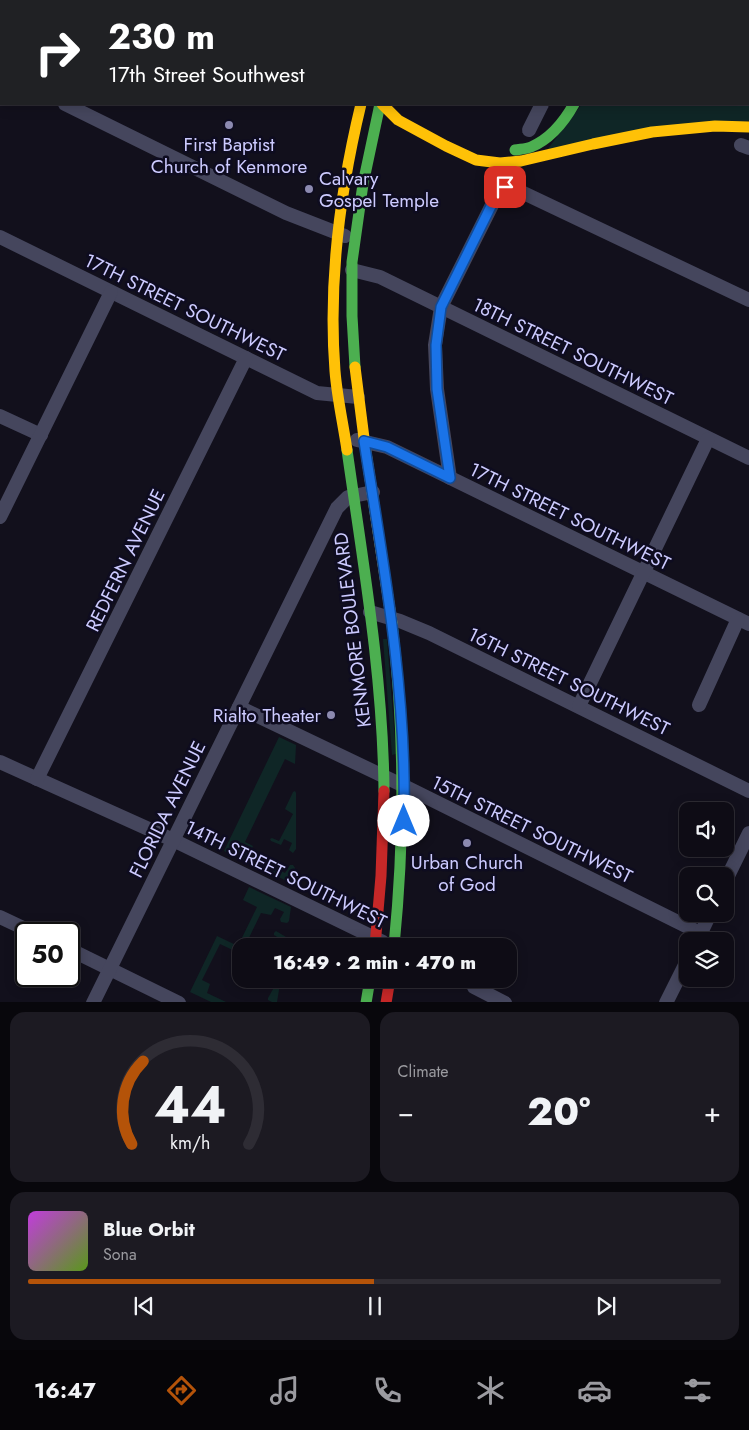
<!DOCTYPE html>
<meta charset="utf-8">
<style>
:root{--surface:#0e0c15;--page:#1c1a22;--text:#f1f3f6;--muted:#9b9ba0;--line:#2e2c34;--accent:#b45309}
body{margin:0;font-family:Jost,sans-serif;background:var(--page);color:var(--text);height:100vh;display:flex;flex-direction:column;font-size:19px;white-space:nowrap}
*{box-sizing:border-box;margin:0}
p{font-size:16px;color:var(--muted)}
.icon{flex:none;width:28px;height:28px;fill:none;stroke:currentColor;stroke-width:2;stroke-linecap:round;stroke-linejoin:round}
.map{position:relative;height:1002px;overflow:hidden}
.drawer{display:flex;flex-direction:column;gap:10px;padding:10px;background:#08070c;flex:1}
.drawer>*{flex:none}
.banner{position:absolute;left:0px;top:0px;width:750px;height:105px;box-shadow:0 2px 12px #0003,0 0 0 1px var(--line);background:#202124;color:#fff;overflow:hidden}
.controls{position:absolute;left:679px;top:802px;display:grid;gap:10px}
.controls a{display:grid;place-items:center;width:55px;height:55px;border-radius:10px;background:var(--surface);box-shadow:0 2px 12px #0003,0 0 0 1px var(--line);font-size:25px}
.speed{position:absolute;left:15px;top:922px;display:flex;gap:10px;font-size:25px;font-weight:700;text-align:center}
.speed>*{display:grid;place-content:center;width:65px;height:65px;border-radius:50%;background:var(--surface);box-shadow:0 2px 12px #0003,0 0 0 1px var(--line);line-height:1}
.speed .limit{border:2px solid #111;border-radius:8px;background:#fff;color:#111}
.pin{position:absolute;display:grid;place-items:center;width:42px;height:42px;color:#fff;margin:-21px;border-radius:10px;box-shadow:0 2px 8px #0006}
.me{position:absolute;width:55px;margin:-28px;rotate:0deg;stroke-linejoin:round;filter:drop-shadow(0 0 4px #0008)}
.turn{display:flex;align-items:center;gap:18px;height:105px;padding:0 25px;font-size:22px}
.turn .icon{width:65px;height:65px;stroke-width:2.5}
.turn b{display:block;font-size:35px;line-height:42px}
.big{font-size:38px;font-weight:800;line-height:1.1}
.drawer .tile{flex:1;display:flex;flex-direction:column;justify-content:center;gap:8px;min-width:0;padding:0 18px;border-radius:15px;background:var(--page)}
.drawer .dial{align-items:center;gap:0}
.dial svg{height:130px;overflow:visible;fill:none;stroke:var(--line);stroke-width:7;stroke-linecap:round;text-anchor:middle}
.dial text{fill:var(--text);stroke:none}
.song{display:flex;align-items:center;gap:15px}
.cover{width:60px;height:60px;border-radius:8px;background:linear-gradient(135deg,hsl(290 70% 55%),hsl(90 70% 35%))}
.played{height:5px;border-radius:2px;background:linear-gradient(90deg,var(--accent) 50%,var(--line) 50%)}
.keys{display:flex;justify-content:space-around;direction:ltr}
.heat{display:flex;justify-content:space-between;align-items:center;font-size:28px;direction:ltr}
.drawer .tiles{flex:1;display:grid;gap:10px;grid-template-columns:1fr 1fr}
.tile:last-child{grid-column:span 2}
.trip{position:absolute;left:232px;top:938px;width:285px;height:50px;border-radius:15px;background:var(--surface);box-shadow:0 2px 12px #0003,0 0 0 1px var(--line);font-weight:800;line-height:50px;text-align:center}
.menu{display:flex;height:80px;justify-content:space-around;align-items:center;background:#060508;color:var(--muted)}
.menu .icon{width:35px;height:35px}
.menu .selected{color:var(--accent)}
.menu b{font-size:22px;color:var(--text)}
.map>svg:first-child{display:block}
</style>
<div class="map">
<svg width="749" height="1003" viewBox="0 0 749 1003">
<rect width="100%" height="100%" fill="#12101c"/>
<g fill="#0f2626">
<path d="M749,84V121L547,150L582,104H749Z"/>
<path d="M383,639H387L396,754L392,755Z"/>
<path d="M279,737L296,745L295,764L285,759L245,842L253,846L249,855L285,873L290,865H293L295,868L293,884L224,851Z"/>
<path d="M295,791L296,793V849L293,853L289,850L292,843L284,839L281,845L271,841L270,839L272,838L279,841L293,814L285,809L293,792Z"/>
<path d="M249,887L291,907L289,921L287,923L281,922L280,919L284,912L275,908L271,915L261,913L246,944L250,946H241V954L220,944L202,980L210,984L207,993L226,1002H211L190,992L217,936L238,946L257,907L243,900Z"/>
<path d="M276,931L286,937L285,946H278L282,940L274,935V933Z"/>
<path d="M277,982L280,983V984L277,1002H272L268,1000V998Z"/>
</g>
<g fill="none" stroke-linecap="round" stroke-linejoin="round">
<g stroke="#45465d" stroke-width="14">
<path d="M175,0L178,1"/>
<path d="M436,0L439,1"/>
<path d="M0,71L1,72"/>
<path d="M65,104L286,213L345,236"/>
<path d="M529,130L542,104"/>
<path d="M741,145L749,148"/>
<path d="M0,237L317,393L358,397"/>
<path d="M352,270L380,277L749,458"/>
<path d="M0,416L41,435"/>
<path d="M357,440L387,447L749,624"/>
<path d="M450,478L437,389L435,345L441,307L500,189L505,187L513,188L749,300"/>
<path d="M0,517L111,292"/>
<path d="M370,612L400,621L429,633L749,791"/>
<path d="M699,705L738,619"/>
<path d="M579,706L708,439"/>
<path d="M239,707L404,786L700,933"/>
<path d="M0,762L173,840L383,942"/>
<path d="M37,779L246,358"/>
<path d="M725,882L749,833"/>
<path d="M0,917L36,934"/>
<path d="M697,941L710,914"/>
<path d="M69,949L179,1003"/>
<path d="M474,987L505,1003"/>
<path d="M93,1003L337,508L348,497L373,492"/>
<path d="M666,1003L688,959"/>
</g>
<g stroke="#4caf50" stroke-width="11">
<path d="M660,0L662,1"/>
<path d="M515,150C520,149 526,149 531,147C550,139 564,122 574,104"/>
<path d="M355,367L352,316V262L363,184L380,104"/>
<path d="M347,450C363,563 383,676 384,791"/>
<path d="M392,623C405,732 405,836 394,946"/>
<path d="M366,1003L370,979"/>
</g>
<g stroke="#ffc107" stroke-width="11">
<path d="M549,0L550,1"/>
<path d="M606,0L609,1"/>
<path d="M420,1L421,0"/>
<path d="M382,104L398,120L446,146L476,160L500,163L521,161L593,144L652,132L715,126L749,127"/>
<path d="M355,367L365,446L392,623"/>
<path d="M347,450C343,423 337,397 335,371C328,281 340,191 361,104"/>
</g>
<g stroke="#c62828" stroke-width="11">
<path d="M400,0V1"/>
<path d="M749,69V70"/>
<path d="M375,946L381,876L384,791"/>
<path d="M386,1003L390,979"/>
</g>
</g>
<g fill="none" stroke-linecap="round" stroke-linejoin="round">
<g stroke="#114b97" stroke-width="12">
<path id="route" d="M404,821C407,693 384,567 364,441L387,447L450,478L437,389L436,345L441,307L498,192L505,187"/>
</g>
<use href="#route" stroke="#1a73e8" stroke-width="9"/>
</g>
<g fill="#8c8ab0" stroke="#0e0c20" stroke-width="2">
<circle cx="229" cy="125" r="5"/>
<circle cx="309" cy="189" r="5"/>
<circle cx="331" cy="715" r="5"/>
<circle cx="467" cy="843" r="5"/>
</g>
<g text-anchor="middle" stroke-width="5" stroke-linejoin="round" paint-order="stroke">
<g font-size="19" fill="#cdcbff" stroke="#0e0c20">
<text x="229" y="151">First Baptist<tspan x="229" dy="22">Church of Kenmore</tspan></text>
<text x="319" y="185" text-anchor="start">Calvary<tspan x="319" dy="22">Gospel Temple</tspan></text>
<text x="321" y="722" text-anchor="end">Rialto Theater</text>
<text x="467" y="869">Urban Church<tspan x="467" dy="22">of God</tspan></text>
</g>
<g font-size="19" fill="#cdcbff" stroke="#0e0c20">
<text transform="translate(185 307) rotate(26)" y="7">17TH STREET SOUTHWEST</text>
<text transform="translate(573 351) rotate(26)" y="7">18TH STREET SOUTHWEST</text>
<text transform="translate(570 516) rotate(26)" y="7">17TH STREET SOUTHWEST</text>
<text transform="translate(125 560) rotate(-64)" y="7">REDFERN AVENUE</text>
<text transform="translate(352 630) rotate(-97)" y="7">KENMORE BOULEVARD</text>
<text transform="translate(569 681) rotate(26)" y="7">16TH STREET SOUTHWEST</text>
<text transform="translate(167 809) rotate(-64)" y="7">FLORIDA AVENUE</text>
<text transform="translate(532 829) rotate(26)" y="7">15TH STREET SOUTHWEST</text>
<text transform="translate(286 874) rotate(26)" y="7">14TH STREET SOUTHWEST</text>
</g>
</g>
</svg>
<div class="controls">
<a><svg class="icon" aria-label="sound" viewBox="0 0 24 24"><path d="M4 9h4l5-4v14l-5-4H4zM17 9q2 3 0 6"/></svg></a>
<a><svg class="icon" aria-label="search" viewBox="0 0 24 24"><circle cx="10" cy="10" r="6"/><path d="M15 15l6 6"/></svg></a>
<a><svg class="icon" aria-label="layers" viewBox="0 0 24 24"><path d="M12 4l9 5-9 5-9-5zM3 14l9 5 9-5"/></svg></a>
</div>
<div class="speed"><div class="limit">50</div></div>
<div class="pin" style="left:505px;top:187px;background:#d93025"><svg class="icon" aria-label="arrive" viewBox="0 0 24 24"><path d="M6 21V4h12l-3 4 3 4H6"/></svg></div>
<svg class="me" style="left:404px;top:821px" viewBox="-20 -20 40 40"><circle r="19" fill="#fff"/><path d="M0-13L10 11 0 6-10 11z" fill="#1a73e8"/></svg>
<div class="trip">16:49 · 2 min · 470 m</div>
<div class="banner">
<div class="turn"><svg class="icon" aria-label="right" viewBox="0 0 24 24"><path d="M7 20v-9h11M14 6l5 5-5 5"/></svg><div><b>230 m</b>17th Street Southwest</div></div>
</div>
</div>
<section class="drawer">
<div class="tiles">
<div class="tile dial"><svg viewBox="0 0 100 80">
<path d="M14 69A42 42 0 1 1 86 69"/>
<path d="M14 69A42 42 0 0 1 21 18" stroke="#b45309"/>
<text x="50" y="56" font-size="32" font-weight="700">44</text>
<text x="50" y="72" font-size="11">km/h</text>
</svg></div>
<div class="tile"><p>Climate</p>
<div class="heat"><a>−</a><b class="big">20°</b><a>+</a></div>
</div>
<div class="tile">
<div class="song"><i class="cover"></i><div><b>Blue Orbit</b><p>Sona</p></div></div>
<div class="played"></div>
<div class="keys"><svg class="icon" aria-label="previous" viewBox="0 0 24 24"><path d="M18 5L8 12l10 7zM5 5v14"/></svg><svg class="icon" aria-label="pause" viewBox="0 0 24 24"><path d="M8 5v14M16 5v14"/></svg><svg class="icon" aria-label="next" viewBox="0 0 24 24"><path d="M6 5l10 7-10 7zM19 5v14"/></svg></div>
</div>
</div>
</section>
<nav class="menu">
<b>16:47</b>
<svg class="icon selected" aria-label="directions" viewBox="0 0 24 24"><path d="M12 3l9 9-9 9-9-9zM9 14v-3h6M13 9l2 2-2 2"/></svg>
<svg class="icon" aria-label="music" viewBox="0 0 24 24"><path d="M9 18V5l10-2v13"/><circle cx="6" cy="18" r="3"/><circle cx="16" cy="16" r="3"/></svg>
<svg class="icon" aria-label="phone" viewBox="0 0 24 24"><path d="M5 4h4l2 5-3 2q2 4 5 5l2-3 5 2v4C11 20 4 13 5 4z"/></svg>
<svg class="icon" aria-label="climate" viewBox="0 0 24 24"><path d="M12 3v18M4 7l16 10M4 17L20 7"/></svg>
<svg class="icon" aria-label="car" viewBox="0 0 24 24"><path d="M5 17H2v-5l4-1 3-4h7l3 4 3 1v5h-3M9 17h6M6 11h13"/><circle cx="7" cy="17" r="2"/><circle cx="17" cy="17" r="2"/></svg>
<svg class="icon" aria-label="filters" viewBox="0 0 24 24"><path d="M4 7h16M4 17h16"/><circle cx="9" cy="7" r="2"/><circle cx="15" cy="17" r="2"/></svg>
</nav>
